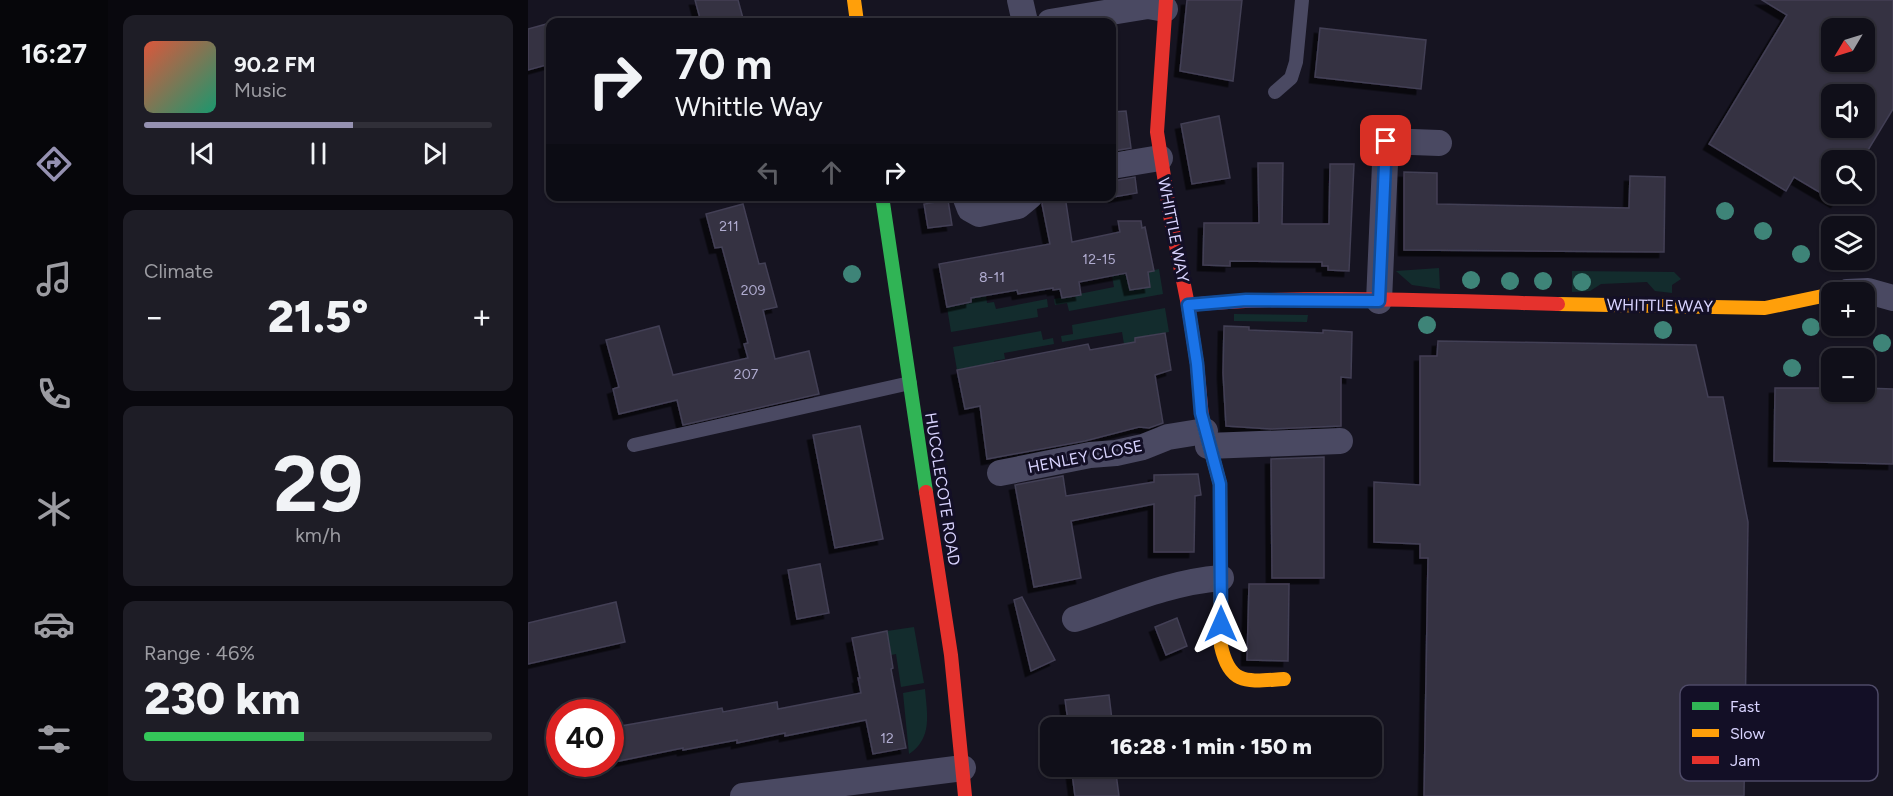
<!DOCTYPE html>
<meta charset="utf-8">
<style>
:root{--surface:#100f19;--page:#1e1d26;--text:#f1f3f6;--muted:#9c9ca2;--line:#302f38;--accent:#9591b1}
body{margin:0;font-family:Figtree,sans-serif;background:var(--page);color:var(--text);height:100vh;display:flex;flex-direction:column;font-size:22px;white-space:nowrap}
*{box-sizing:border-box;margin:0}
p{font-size:20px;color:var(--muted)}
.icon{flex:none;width:33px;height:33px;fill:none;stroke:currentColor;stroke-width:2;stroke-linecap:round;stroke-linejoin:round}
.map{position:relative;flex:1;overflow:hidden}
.sheet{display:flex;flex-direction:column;gap:15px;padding:15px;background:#09080e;width:420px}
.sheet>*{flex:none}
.top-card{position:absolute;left:18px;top:18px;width:570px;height:183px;border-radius:12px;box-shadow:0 2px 4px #0004,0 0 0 2px var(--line);background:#100f19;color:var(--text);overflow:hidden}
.needle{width:39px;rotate:232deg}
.tools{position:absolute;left:1293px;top:18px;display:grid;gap:12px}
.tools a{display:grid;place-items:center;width:54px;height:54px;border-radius:12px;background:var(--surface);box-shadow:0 2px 4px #0004,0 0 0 2px var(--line);font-size:30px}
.speed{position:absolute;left:18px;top:699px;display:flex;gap:12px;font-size:30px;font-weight:700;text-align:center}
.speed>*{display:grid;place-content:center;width:78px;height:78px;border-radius:50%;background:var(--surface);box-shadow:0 2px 4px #0004,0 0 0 2px var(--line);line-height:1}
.speed .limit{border:9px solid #d22;background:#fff;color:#111}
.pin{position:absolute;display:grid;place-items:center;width:51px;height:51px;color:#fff;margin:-26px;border-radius:12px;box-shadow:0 3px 9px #0006}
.me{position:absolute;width:66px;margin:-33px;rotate:0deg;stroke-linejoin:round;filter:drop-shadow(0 0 4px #0008)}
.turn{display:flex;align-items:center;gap:21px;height:126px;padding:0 30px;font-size:27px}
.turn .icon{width:78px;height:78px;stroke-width:2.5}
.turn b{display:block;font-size:42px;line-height:51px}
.lanes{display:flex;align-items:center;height:57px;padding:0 30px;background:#0003;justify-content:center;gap:30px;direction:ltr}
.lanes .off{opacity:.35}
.big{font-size:45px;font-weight:800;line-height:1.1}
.sheet .widget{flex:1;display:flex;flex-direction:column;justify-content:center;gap:9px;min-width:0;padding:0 21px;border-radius:12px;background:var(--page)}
.sheet .dial{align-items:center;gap:0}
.dial b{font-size:78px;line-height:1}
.song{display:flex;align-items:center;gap:18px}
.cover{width:72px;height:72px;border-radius:9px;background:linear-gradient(135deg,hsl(10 70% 55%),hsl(160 70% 35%))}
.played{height:6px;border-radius:3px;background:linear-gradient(90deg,var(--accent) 60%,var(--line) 60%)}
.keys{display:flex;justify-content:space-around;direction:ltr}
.heat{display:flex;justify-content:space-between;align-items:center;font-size:33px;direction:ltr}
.charge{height:9px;border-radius:4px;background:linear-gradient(90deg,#34c759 46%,var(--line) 0)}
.trip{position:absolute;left:512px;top:717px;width:342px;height:60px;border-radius:12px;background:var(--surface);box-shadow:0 2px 4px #0004,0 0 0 2px var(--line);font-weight:800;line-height:60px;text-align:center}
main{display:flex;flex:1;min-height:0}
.tabs{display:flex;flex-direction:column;width:108px;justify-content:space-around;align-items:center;background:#06060a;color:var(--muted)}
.tabs .icon{width:42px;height:42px}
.tabs .active{color:var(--accent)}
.tabs b{font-size:27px;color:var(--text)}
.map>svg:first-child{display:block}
</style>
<main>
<nav class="tabs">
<b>16:27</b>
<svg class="icon active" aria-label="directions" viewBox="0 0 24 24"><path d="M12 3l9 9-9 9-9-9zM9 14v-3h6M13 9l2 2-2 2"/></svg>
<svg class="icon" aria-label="music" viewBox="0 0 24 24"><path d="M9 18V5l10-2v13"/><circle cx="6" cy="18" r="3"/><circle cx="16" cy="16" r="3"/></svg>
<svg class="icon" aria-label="phone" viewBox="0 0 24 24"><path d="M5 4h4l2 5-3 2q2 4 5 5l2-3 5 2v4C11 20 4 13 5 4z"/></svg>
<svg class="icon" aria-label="climate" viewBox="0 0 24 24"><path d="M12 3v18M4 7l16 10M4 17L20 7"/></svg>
<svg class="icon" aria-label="car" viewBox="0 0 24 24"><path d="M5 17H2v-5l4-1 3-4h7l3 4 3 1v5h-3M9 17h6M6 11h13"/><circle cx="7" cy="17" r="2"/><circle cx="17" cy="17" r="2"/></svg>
<svg class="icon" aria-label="filters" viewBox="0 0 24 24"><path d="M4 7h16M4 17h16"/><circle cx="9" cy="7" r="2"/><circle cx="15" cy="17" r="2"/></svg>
</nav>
<section class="sheet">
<div class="widget">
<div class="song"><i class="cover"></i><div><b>90.2 FM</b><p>Music</p></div></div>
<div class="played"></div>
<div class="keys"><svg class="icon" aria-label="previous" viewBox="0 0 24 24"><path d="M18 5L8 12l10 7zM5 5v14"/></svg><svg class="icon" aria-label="pause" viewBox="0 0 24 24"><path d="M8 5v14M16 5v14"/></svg><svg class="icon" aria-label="next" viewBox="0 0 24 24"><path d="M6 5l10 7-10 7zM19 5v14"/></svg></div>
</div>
<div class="widget"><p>Climate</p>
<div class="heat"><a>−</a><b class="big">21.5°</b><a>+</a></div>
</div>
<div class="widget dial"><b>29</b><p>km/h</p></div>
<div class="widget"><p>Range · 46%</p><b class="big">230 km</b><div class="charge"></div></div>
</section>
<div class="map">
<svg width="1365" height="796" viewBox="0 0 1365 796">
<defs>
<filter id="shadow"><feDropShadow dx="-5.5" dy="5.5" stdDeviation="0" flood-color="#0009"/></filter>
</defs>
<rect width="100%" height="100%" fill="#161421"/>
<g fill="#132c2d">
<path d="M911,268L912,289L884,285L868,271Z"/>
<path d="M631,269L635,294L541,311L539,303L527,305L526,299L586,287L584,276L598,273L599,276Z"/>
<path d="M1044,271L1146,272L1153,279L1144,285V293L1127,291L1119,282L1073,284L1062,291L1044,292Z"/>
<path d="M458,295L459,303L466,302L468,309L519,299L520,307L509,309L510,317L423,332L419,307L443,302V298Z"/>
<path d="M637,308L641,332L607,338V342L596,344L594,332L534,342L533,336L545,334L544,325Z"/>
<path d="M706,314L780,315L779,322L706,321Z"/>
<path d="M513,331L515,340L525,338L526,344L476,353L477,359L466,361L467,367L453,365L429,370L425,347Z"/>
<path d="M386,627L396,683L373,687L368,654L363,655L359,631Z"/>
<path d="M397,689C399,714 405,738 381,754L375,693Z"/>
</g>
<g fill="#343243" stroke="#433f54" stroke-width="1.5" fill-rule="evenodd" filter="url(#shadow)">
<path d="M167,0H210L216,22H173Z"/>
<path d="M659,0H714L705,81L652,71Z"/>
<path d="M1234,0H1365V109L1334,160H1304V194H1314L1308,202L1266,177L1258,191L1181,144L1259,15ZM1304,28H1336V62H1304ZM1304,94H1336V128H1304Z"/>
<path d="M22,23V64L0,70V29Z"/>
<path d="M792,28L898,40L893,89L787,77Z"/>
<path d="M598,111L603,148L584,151V112Z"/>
<path d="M691,116L702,178L664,184L653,124Z"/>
<path d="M730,163H755L754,224H801L802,164H826L821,271L800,270V266H794V262L702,261V266L675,265L676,223H731Z"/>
<path d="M876,172L909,173V204L1101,208L1102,176L1137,177L1136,252L876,250Z"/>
<path d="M607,177L609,193L586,197L584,181Z"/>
<path d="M517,196H537L544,242L592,232L590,221H613L614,228L617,227L626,271L620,272L622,287L602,290L598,273L551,282L553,295L534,298L532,289L525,290V288L490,294L489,290L443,298V302L419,307L411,264L522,244L514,204Z"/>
<path d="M420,200L424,225L400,228L396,204Z"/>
<path d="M215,204L231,264L237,263L249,307L235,310L247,359L281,351L291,394L155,425L149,400L91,414L85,389L91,387L78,340L131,326L145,375L220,358L216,344L220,343L194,247L187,248L178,214Z"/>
<path d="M696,326L721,327V330L795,333V330L824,332L823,378L813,377V426L743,429L698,426L695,373Z"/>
<path d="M637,333L643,370L627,375L635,423L621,428L611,427L557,441L459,459L452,406L437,409L429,370L560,344L562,350L607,342V338Z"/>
<path d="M910,341L1168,345L1180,397H1195L1220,522L1216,796H896L900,558H892V544L846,542V482L892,485V356H909Z"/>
<path d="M1247,388H1304V392H1336V388L1365,389V464L1246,461Z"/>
<path d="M332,426L355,539L307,548L285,435Z"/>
<path d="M796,457V578H744L743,459Z"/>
<path d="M670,474L673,495L667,496L666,552H626V504L543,521L553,578L506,587L487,485L535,476L538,496L626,482V475Z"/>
<path d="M292,564L301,613L269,619L260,570Z"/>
<path d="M721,584H761L760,661L719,660Z"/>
<path d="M494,597L527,660L503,671L486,600Z"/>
<path d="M88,602L97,642L0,664V623Z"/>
<path d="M649,618L659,646L638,655L627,627Z"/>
<path d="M359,631L365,668L363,669L378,748L345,754L338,720L257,736V733L209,743V740L155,750V748L86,762L82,742V728L194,708L195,712L249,702L250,709L333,693L330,678H332L324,638Z"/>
<path d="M581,695L585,728H541L537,700Z"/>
<path d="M701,716H782L781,728H701Z"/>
<path d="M543,766H587L591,796H547Z"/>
<path d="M701,766H780L701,768Z"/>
</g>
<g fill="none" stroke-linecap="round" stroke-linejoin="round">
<g stroke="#4a4962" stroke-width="14">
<path d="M747,92L763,78L768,62L774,0"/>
<path d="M106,445L382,383"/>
</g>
<g stroke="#4a4962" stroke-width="26">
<path d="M492,0L497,22"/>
<path d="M522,22L620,6L637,9"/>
<path d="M584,166L632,158"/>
<path d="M437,196L442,209L451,214L490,206L502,196"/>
<path d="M1319,292L1340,291L1365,298"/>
<path d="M851,301L858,141L911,143"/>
<path d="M680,446L812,441"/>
<path d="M472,473L562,455L588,453L615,447L640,437L677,431"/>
<path d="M547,619C595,603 642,582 693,578"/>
<path d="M215,796L435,768"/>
</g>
<path stroke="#30b455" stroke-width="14" d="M354,196L398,492"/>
<g stroke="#ff9f0a" stroke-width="14">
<path d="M326,0L329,22"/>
<path d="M1030,304L1237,308L1304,294"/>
<path d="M674,417L692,484L693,646C702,687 721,681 756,679"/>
</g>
<g stroke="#e5322d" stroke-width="14">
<path d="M638,0L629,132L643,221L660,305L669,364L674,417"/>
<path d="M660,305C783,294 907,301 1030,304"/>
<path d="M398,492L423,655L437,796"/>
</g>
</g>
<g fill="#3e8478">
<circle cx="1197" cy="211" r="9"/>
<circle cx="1235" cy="231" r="9"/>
<circle cx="1273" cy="254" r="9"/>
<circle cx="324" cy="274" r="9"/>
<circle cx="943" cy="280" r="9"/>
<circle cx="982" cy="281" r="9"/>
<circle cx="1015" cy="281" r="9"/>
<circle cx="1054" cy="282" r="9"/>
<circle cx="899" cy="325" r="9"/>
<circle cx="1283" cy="327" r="9"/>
<circle cx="1135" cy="330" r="9"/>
<circle cx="1354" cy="343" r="9"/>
<circle cx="1264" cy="368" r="9"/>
</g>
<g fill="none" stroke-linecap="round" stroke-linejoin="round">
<g stroke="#114b97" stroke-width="15">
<path id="route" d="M693,624L692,484L673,413L669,364L660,305L718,300L851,301L858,141"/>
</g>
<use href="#route" stroke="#1a73e8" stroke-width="10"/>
</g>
<g text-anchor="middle" stroke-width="6" stroke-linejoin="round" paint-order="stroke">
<g font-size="14" fill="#b0acd0">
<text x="201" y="231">211</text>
<text x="571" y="264">12-15</text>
<text x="464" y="282">8-11</text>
<text x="225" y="295">209</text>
<text x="218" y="379">207</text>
<text x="359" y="743">12</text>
</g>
<g font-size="16" fill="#d9d4ff" stroke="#130f26">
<text transform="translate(646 230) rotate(79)" y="6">WHITTLE WAY</text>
<text transform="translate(1132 305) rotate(1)" y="6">WHITTLE WAY</text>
<text transform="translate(557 456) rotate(-11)" y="6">HENLEY CLOSE</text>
<text transform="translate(415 489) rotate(81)" y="6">HUCCLECOTE ROAD</text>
</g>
</g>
<rect x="1152" y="685" width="198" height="96" rx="9" fill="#130f26" stroke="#4e4a67" stroke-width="1.5"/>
<rect x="1164" y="702" width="27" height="8" fill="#30b455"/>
<rect x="1164" y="729" width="27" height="8" fill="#ff9f0a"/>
<rect x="1164" y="756" width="27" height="8" fill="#e5322d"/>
<g font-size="16" fill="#d9d4ff">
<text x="1202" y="712">Fast</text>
<text x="1202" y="739">Slow</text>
<text x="1202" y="766">Jam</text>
</g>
</svg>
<div class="tools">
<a><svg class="needle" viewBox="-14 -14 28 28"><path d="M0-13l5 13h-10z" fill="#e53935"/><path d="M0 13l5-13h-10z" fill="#9c9ca2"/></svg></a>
<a><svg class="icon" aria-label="sound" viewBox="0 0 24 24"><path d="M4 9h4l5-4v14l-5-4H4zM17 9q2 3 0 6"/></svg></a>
<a><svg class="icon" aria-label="search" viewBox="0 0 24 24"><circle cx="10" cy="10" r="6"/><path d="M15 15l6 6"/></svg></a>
<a><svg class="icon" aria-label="layers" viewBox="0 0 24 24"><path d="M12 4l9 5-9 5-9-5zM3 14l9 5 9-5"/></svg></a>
<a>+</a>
<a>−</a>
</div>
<div class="speed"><div class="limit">40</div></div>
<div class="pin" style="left:858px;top:141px;background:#d93025"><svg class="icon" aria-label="arrive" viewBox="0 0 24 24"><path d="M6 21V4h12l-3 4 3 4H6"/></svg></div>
<svg class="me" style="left:693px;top:624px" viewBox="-20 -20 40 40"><path d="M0-17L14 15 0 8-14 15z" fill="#1a73e8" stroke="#fff" stroke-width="4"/></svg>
<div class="trip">16:28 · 1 min · 150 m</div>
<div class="top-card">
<div class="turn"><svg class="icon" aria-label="right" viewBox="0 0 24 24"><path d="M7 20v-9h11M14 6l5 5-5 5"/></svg><div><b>70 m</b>Whittle Way</div></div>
<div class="lanes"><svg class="icon off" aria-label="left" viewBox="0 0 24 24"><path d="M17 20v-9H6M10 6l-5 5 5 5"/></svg><svg class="icon off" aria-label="ahead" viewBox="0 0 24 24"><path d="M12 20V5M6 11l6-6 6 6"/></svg><svg class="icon" aria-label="right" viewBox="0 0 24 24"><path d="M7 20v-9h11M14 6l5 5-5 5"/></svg></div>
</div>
</div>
</main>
